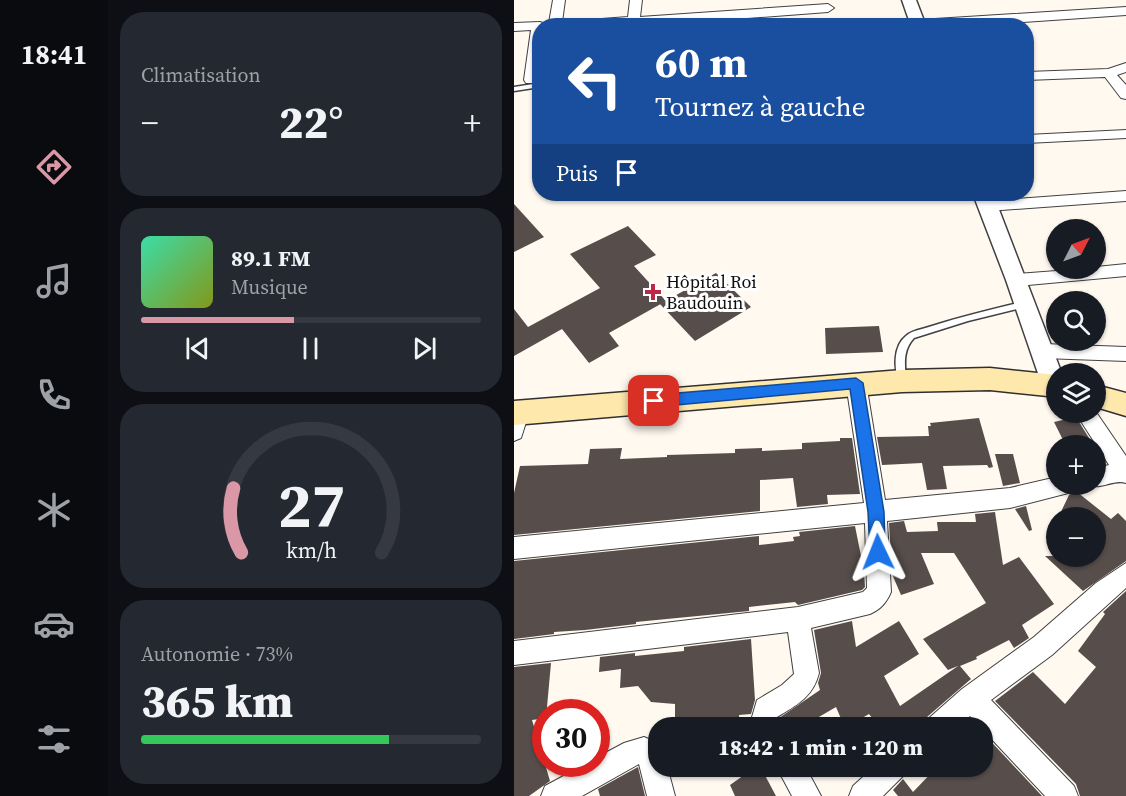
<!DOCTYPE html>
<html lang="fr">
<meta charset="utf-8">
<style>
:root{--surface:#171b24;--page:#242831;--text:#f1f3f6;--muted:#9ea1a6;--line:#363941;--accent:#da98a7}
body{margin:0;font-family:"Source Serif 4",serif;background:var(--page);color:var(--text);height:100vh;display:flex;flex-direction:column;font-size:22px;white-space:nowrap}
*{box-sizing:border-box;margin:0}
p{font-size:20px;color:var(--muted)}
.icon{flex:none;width:33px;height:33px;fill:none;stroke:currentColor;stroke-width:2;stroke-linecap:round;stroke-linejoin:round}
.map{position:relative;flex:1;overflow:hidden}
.drawer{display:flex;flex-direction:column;gap:12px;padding:12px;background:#0d0f14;width:406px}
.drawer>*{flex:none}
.top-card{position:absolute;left:18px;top:18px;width:502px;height:183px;border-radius:24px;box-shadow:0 2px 4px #0004;background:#1a4fa0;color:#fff;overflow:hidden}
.needle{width:39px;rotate:48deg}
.controls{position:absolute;left:532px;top:219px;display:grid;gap:12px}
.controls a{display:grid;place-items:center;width:60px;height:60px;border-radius:50%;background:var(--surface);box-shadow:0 2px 4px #0004;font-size:30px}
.speed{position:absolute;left:18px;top:699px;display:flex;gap:12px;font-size:30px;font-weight:700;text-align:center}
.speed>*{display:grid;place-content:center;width:78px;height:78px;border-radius:50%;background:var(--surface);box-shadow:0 2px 4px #0004;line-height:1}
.speed .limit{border:9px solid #d22;background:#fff;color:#111}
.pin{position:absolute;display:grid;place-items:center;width:51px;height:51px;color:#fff;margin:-26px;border-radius:12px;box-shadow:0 3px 9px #0006}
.me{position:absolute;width:66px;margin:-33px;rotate:358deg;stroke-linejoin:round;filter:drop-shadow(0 0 4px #0008)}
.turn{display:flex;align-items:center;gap:21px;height:126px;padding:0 24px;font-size:27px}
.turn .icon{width:78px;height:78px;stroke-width:2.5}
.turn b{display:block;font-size:42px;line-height:51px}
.then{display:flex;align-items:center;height:57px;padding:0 24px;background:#0003;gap:12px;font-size:22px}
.big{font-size:45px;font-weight:800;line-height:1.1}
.drawer .widget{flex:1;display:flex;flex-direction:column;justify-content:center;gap:9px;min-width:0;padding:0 21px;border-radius:24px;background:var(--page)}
.drawer .dial{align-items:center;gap:0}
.dial svg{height:156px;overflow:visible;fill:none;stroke:var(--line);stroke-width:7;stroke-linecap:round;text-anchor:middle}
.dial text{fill:var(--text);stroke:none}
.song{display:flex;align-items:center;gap:18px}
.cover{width:72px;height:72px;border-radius:9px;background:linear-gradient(135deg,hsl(160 70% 55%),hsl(70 70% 35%))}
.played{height:6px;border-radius:3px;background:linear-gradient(90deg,var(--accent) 45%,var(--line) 45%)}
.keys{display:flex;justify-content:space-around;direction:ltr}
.heat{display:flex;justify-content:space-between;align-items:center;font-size:33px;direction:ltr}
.charge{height:9px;border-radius:4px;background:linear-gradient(90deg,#34c759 73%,var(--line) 0)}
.trip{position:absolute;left:134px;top:717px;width:345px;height:60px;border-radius:24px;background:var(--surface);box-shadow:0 2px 4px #0004;font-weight:800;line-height:60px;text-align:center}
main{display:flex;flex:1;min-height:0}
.dock{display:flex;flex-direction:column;width:108px;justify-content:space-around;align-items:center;background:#090b0e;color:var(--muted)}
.dock .icon{width:42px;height:42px}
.dock .active{color:var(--accent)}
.dock b{font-size:27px;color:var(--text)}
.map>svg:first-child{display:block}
</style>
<main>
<nav class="dock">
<b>18:41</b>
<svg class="icon active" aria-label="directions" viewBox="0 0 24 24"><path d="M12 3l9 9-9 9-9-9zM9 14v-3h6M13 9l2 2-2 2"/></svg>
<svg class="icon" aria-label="music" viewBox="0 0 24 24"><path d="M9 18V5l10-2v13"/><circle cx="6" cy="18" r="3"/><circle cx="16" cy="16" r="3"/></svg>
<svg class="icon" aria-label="phone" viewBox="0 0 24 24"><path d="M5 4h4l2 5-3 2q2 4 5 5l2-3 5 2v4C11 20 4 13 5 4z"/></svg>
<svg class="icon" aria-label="climate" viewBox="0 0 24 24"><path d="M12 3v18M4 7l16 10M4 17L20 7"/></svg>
<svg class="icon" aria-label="car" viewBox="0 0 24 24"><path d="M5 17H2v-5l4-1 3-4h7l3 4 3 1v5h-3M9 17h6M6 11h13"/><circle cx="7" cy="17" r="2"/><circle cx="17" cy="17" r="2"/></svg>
<svg class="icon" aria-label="filters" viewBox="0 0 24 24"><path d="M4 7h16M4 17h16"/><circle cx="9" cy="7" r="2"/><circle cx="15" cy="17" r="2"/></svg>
</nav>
<section class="drawer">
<div class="widget"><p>Climatisation</p>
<div class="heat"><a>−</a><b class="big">22°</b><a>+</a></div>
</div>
<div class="widget">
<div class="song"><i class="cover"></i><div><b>89.1 FM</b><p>Musique</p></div></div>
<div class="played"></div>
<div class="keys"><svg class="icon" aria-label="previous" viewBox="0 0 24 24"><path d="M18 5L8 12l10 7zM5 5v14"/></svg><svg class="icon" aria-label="pause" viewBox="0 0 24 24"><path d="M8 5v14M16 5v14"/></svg><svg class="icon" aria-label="next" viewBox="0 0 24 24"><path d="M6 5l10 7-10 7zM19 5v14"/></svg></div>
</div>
<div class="widget dial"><svg viewBox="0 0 100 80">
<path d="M14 69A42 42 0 1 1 86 69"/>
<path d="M14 69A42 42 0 0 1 10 36" stroke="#da98a7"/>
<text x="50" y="56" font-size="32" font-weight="700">27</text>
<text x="50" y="72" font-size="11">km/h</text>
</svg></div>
<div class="widget"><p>Autonomie · 73%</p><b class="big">365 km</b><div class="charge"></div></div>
</section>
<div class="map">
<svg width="612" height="796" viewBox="0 0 612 796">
<rect width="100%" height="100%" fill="#fff9f0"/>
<g fill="#574e4b">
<path d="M0,204L30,237L0,252Z"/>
<path d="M114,226L142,255L120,266L152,301L95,333L105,346L75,363L48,329L0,356V309L14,327L86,288L56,254Z"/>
<path d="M202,273L237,307L181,341L146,304Z"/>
<path d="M365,326L369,352L312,354L311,328Z"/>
<path d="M562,417L580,446H552L540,422Z"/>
<path d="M465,418L479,467L475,468L473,465L429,466L433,489L413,490L408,463L368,465L363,437L415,436L414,426H417L416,423Z"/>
<path d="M326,438H338L346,494L313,495L314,504L283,507L279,478L246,480V511L0,535V493L6,466L74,464L76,449L108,448L106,459L153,457V455L221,453V449L248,448V451L288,449V443L326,441Z"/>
<path d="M481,454H499L506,483L489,486Z"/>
<path d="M563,492L597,519L604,513L612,521V561L569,591L531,556H582V518H544L555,495Z"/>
<path d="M512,506L518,530L515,531L501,509Z"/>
<path d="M481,512L489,565L505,557L540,604L508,625L515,638L500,648L495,640L462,657L463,659L446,666L457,679L413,717L404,728H366L355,714L331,728L322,707L286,728H266L265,718L306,690L304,683L307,673L300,630L338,621L342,647L385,621L405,654L370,676L386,706L444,666L434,670L409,639L472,603L440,553H407L420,584L387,595L378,574L375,523L390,521L393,532L424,531L423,522H462L461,514Z"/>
<path d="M341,526L350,571L351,587L348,590L284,605L281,602L235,607V611L122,622V624L71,630L40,632V634L0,639V561L245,536V545L280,541L279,537L286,536L285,532Z"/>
<path d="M612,591V796H566L562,784L481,701L519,672L551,704L582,667L564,651L591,614L589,612Z"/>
<path d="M237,639L241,700L237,714L225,715L226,728H161V704L137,702L124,686L106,688L107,669L85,672L86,657L121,653V656L170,651V647Z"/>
<path d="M37,663L32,718L18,720L36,781L15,796H0V667Z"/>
<path d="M468,732L528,796H384L379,790L389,779L399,792L424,766H468Z"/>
<path d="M243,766H246L262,796H221L216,785Z"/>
<path d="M124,767L131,796H86L84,789Z"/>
</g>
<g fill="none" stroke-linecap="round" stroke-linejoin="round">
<g stroke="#414141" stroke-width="3">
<g id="service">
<path d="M26,83V87L0,91V87Z"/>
<path d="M512,301L516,304L515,306L454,321L400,338C388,351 391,365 392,381L391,384H385C380,369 379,346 392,336C398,330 410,329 418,326C449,316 480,309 512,301Z"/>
</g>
</g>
<g stroke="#414141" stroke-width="2">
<g id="minor">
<path d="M39,0H51L48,22L114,17L116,0H128L126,17L314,4L320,8L314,12L125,26H26L24,80L22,83H12L10,80L17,30L0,31V23L26,22L31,24L35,23Z"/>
<path d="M612,7V15L448,26L399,24L405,20Z"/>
<path d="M612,63V72L603,75L612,85V99L607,98L591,77L513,80V72L594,69Z"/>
<path d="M612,130V138L513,143V135Z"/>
<path d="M612,191V201L474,211L468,210L466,206L468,202L474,201Z"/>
<path d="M612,264V276L503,286L497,284L494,280L497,276L503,274L582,268V267Z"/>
<path d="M529,344L612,347V361L529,358L522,356L520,351L522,346Z"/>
<path d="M342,375L349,377L352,383L371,500L496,488L543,477V484H565L562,491L496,508L373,521L377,592C372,603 367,609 356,614L297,628L305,673C299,697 283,705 263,717L264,728H237L236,724L243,700L268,685L280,674L274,632L0,665V641L284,607L349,592L353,588L351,523L0,559V537L350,503L332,383L335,377Z"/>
<path d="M5,405L12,407L15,413L7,438L0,441V406Z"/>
<path d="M561,412H582L612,456V483C599,479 588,490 575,485L582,484V468L595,465Z"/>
<path d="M612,563V588L538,655L477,700L560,786L564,796H531L456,716L443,728H410L414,719L448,689L520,637L582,583Z"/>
<path d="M130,737L139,741L144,746V766H153L161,796H133L125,764L68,796H27L31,786L72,764H82V758L110,743Z"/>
<path d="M262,766H291L307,796H278Z"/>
<path d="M361,766H394L390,775L369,796H335L339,786Z"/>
</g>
</g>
<g stroke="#414141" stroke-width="3">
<g id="tertiary">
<path d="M388,0H402L412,26H397Z"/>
<path d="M459,194H479L548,374H543V394L532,392L528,385L492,280Z"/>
</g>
</g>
<g stroke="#303030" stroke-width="3">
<g id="secondary">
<path d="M476,368L543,375V397L476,390L388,392L0,425V401L388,370Z"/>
<path d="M582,385L612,393V416L582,407Z"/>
</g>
</g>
<use href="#service" fill="#fff" fill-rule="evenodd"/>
<use href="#minor" fill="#fff" fill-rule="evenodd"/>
<use href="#tertiary" fill="#fff" fill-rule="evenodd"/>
<use href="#secondary" fill="#fee8ac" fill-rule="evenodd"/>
</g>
<path fill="#1a73e8" stroke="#114b97" stroke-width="1.5" d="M342,378L349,383L370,512L371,552L369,557L364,560L358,557L356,552L354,512L336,389L140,407L135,405L133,401L135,397L140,395Z"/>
<path fill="#bd2846" stroke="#fff" stroke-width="2" d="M136 283h6v6h6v6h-6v6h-6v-6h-6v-6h6z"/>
<g text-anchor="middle" stroke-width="6" stroke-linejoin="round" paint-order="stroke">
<g font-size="18" fill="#0e0e0e" stroke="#fff" text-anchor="start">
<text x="152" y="288">Hôpital Roi<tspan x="152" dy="21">Baudouin</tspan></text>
</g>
</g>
</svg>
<div class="controls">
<a><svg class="needle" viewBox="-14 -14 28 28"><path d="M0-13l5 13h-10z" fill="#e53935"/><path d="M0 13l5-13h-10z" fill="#9ea1a6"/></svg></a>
<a><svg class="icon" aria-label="search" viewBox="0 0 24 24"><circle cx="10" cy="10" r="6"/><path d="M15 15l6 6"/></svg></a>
<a><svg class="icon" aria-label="layers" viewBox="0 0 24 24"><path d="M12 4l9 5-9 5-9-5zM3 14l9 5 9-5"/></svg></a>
<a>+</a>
<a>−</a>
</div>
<div class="speed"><div class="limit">30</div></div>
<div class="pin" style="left:140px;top:401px;background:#d93025"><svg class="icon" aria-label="arrive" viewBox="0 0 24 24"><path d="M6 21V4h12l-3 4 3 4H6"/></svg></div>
<svg class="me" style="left:364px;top:552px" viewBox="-20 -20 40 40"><path d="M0-17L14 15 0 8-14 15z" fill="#1a73e8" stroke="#fff" stroke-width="4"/></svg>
<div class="trip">18:42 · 1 min · 120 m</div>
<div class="top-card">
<div class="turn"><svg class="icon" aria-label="left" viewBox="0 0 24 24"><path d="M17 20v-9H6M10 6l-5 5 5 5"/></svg><div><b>60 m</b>Tournez à gauche</div></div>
<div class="then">Puis<svg class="icon" aria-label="arrive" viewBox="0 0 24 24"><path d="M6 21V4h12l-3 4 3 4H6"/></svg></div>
</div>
</div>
</main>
